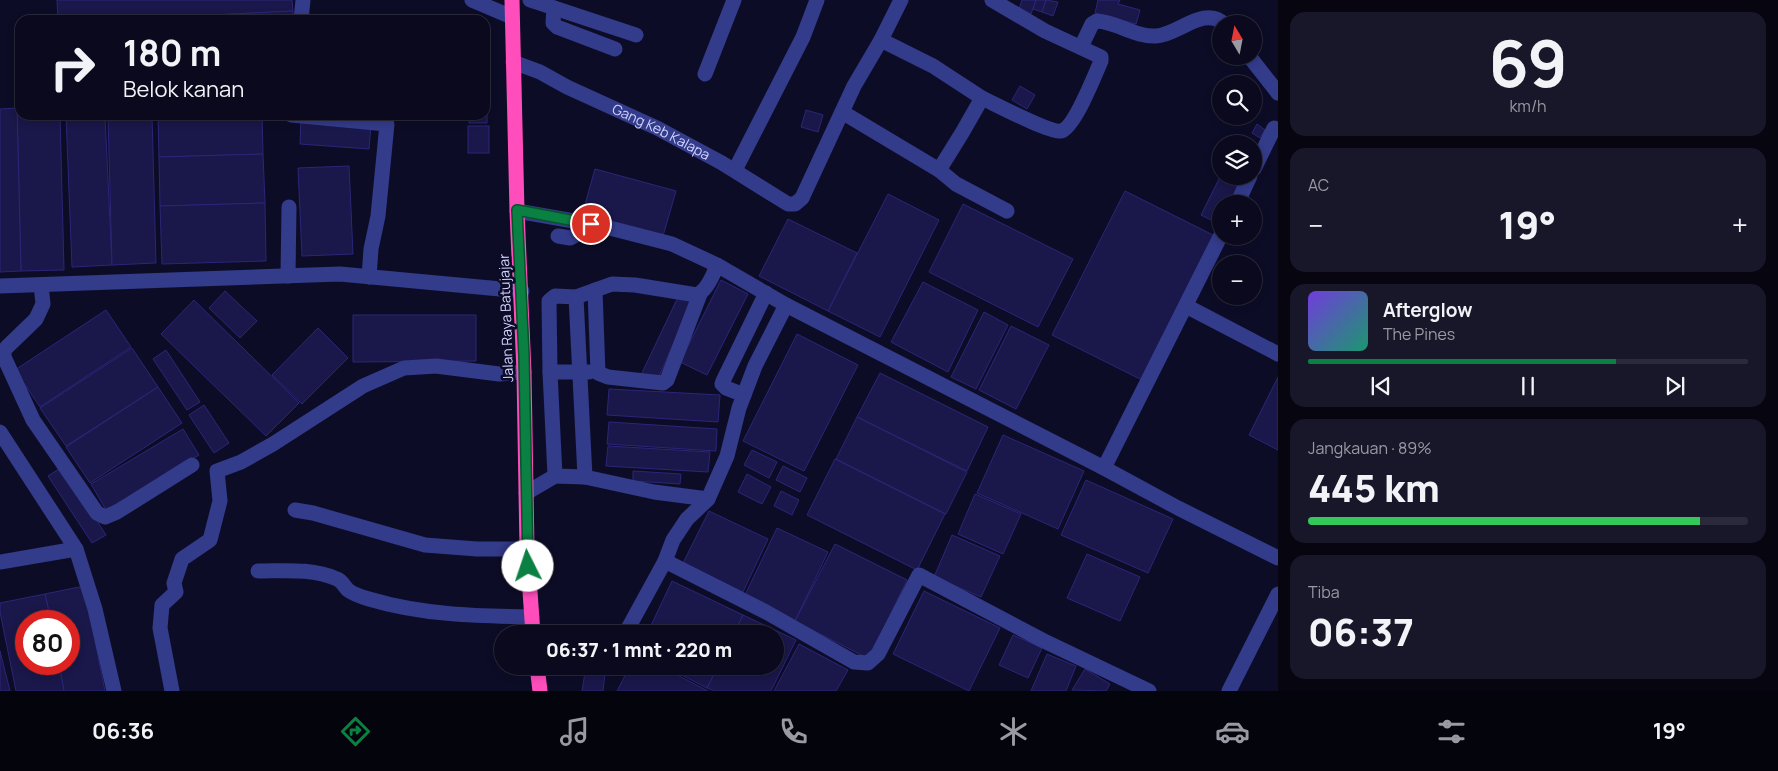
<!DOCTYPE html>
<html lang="id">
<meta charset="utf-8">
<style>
:root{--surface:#0a091d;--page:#18172a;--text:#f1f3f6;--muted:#999aa4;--line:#2a2a3b;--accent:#0b8043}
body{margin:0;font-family:Manrope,sans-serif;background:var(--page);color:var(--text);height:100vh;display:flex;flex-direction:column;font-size:19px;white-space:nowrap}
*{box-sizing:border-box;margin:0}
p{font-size:16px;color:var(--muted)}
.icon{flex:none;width:28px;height:28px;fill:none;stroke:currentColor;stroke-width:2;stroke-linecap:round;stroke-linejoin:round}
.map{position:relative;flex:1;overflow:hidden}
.sheet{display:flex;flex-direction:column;gap:12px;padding:12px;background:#060510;width:500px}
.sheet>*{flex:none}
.hud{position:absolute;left:15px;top:15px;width:475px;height:105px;border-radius:15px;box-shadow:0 2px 8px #0003,0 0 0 1px var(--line);background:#0a091d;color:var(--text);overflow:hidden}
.needle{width:32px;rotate:350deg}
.buttons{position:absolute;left:1212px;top:15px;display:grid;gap:10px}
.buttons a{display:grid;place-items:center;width:50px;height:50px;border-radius:50%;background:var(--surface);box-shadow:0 2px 8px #0003,0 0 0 1px var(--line);font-size:25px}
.speed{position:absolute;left:15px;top:610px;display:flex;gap:10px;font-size:25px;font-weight:700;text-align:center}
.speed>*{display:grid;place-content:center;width:65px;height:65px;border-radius:50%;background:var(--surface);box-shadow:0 2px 8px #0003,0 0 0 1px var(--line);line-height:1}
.speed .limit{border:8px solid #d22;background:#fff;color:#111}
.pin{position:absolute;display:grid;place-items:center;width:42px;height:42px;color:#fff;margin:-21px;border:2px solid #fff;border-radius:50%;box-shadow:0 1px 5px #0007}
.me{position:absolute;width:55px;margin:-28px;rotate:356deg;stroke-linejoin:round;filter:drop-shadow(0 0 4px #0008)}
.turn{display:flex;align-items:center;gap:18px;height:105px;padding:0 25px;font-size:22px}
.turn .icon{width:65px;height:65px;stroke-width:2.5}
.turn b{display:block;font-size:35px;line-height:42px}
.big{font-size:38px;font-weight:800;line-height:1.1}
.sheet .tile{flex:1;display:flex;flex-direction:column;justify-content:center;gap:8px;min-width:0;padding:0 18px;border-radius:15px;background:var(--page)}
.sheet .dial{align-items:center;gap:0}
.dial b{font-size:65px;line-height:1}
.song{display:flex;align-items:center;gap:15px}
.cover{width:60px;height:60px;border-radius:8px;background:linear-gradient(135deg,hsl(260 70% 55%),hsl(160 70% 35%))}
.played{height:5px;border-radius:2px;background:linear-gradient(90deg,var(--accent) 70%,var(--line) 70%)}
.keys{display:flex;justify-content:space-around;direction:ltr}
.heat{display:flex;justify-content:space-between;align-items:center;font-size:28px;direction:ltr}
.charge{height:8px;border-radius:4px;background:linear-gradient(90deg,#34c759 89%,var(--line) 0)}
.trip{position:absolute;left:494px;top:625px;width:290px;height:50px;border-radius:25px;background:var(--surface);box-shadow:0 2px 8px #0003,0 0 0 1px var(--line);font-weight:800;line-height:50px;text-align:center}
.tab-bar{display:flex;height:80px;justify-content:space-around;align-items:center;background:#04040c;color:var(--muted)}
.tab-bar .icon{width:35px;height:35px}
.tab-bar .active{color:var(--accent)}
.tab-bar b{font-size:22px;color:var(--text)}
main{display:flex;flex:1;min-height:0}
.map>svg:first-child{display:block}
</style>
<main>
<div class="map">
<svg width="1278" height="691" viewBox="0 0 1278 691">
<rect width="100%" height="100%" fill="#0d0c27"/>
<g fill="#1a174a" stroke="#2b2678">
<path d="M57,0H292L293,11L112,20H58Z"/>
<path d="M1022,0H1036L1031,14L1019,9Z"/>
<path d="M1036,0H1046L1042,12L1033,9Z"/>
<path d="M1046,0L1058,2L1053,16L1042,12Z"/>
<path d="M1098,0H1120L1118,4L1140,10L1136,24L1095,13Z"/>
<path d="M293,11V20H112Z"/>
<path d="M1020,86L1035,95L1027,109L1012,100Z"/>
<path d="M485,95H487V123H469V115H485Z"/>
<path d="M17,108H20V115H60L64,270L21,271Z"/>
<path d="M17,108L21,271L0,272V109Z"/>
<path d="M806,110L823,115L818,132L801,127Z"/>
<path d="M66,115H105L112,265L72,267Z"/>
<path d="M108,115H152L156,263L112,265Z"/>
<path d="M158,115H262L263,154L159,157Z"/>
<path d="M301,119L371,124L369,149L300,144Z"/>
<path d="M1257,124L1265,130L1260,138L1252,133Z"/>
<rect x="468" y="126" width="21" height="27"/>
<path d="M263,154L265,203L160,206L159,157Z"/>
<path d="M349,166L353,254L302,256L298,168Z"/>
<path d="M595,169L676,191L663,236L582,215Z"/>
<path d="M1221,175L1233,176L1241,180L1229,204H1221V219L1219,224L1201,215Z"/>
<path d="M1125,191L1215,236L1142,380L1052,335Z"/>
<path d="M888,194L939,220L880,337L828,311Z"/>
<path d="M265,203L266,261L162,264L160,206Z"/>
<path d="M963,204L1073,259L1038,327L929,272Z"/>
<path d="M788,219L857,253L828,311L759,276Z"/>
<path d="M721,280L748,294L707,375L680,362Z"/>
<path d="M923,282L978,310L948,372L891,342Z"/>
<path d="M225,291L257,321L240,338L209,308Z"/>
<path d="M679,295L694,297L657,381L641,375Z"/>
<path d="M194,300L299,403L266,436L161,334Z"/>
<path d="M106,310L131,347L40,407L15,370Z"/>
<path d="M984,312L1008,325L976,389L951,377Z"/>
<path d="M353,315H476V361L353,362Z"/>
<path d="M1011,326L1049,345L1016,409L979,390Z"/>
<path d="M318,328L348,358L302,404L272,375Z"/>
<path d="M797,334L858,365L804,471L743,441Z"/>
<path d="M132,348L158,387L66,446L40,408Z"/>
<path d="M166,350L200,402L187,410L153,359Z"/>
<path d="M880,373L988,427L967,471L857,417Z"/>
<path d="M1278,377V450L1249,435Z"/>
<path d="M158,387L182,423L90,483L66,447Z"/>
<path d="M609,389L720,395L718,422L607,415Z"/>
<path d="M204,405L229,443L214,453L189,415Z"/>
<path d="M857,417L967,472L946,514L836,459Z"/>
<path d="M609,422L717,429L716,451L607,444Z"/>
<path d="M183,429L199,455L106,510L91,484Z"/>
<path d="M1003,435L1084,471L1058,529L977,493Z"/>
<path d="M608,446L710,452L708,472L606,466Z"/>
<path d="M752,450L777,462L769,478L744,465Z"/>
<path d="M835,459L945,514L917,570L807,515Z"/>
<path d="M783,466L807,478L800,492L776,480Z"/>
<path d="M62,467L106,535L92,543L48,476Z"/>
<path d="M633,471L681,474L680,484L633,481Z"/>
<path d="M747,474L771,487L762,504L738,492Z"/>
<path d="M1086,480L1173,519L1148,573L1061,535Z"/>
<path d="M781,491L799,500L792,515L774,506Z"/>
<path d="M975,494L1021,514L1003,554L958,534Z"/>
<path d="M709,511L768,539L743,592L683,563Z"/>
<path d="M777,528L828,552L795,621L744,597Z"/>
<path d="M952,535L1000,556L981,597L934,577Z"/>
<path d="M835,544L907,580L869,659L795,621Z"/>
<path d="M1087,554L1140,577L1120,621L1067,598Z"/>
<path d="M672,581L743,615L734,634H647Z"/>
<path d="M84,586L105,691H64L59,664H69V621H51L45,594Z"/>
<path d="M924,591L1000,628L969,691L893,654Z"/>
<path d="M45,594L51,621H26V664H59L64,691H16L0,612V603Z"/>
<path d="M743,615L796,640L771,691H714L707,688L718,666H775V634H734Z"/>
<path d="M1013,635L1042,648L1028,678L999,665Z"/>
<path d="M799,644L848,670L836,691H774Z"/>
<path d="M0,651L10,691H0Z"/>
<path d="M1047,654L1076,666L1066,691H1031Z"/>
<path d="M586,666H606L603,691H582Z"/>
<path d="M630,666H660L708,691H617Z"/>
<path d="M664,666H718L707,688Z"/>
<path d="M1085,669L1110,684L1106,691L1072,690Z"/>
</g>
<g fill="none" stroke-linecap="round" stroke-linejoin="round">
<g stroke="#333b8b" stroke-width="15">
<path d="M472,0L512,17"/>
<path d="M530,0L636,35"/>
<path d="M554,8L553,23L557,27L615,49"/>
<path d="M301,20L303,0"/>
<path d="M881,40L933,66L982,98L962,133L939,170L956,184L1007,211"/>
<path d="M1081,47L1092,24L1097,21C1117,22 1135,37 1156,36C1178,35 1204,5 1224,24"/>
<path d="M1249,56L1278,93"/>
<path id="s1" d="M513,62L540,72L567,87L657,128L722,163L788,204H795L802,198L854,86L881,40L901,0"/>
<path d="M705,74L734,0"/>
<path d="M982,98C995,104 1050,133 1061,131C1074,128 1095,75 1101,61V57L1045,31L992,0"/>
<path d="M842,112L939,170"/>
<path d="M291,115L387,124L378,216L371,249L369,277"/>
<path d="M1254,169L1274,128"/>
<path d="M735,170L803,37L817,0"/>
<path d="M1237,204L1250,176"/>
<path d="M517,211L602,226L672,244L717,265"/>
<path d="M558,236L570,238L576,235L580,223"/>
<path d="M288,276L289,207"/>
<path d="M41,285L43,304L36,319L7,347L4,350V357L33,420L97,513L105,517L117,512L192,465"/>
<path d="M0,286L340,274L522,291"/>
<path d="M595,290L598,373L608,377L663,383L667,380L700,294"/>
<path d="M1186,306L1278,354"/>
<path d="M550,372H589"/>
<path d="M744,395L726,388L722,384L723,381L766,293"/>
<path d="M0,432L76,549L95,609L114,691"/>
<path d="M1104,468L1221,235"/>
<path d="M555,476L550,372L549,301L555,296L576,297L612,284L635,285L697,295C707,290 713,276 717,265L786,305L1104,468L1178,508L1278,558"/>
<path d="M585,477L654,492L708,499"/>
<path d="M526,493L555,476L585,477L576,297"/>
<path d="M295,510L313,513L425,545L477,549H527"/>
<path d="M665,561L766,612L854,662L868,663L878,654L919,575L1042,640L1149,691"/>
<path d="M0,562L76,549"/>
<path d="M258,571C284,571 312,568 337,579C342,581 344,586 348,590C353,594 362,597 369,599C422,615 477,616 532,617"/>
<path d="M625,634L665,561L673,540L687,519L708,499L727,456L739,408L755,366L786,305"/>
<path d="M172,691L160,628L162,605L176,592L174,583L182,559L210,540L220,501L217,471L241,462L273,444L363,386L404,368L436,366L499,374L524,372"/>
<path d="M1229,691L1278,594"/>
</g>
<g stroke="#ff4dbb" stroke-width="15">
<path d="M512,0L517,211L524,372L527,549L533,634"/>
<path d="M537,666L540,691"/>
</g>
</g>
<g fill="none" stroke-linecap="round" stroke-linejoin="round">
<g stroke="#07532c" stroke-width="12">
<path id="route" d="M528,566L524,356L517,210L591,224"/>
</g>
<use href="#route" stroke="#0b8043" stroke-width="9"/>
</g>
<g text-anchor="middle" stroke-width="5" stroke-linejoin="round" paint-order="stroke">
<g font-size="14" fill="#d2d3ff" stroke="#0d0c27">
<text dy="5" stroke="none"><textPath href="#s1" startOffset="164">Gang Keb Kalapa</textPath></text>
<text transform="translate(506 318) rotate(-92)" y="5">Jalan Raya Batujajar</text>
</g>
</g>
</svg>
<div class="buttons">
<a><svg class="needle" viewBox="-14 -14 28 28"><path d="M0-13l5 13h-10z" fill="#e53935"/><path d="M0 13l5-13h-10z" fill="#999aa4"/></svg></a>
<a><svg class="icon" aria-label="search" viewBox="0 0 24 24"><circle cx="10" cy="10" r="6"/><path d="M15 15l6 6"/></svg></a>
<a><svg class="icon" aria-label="layers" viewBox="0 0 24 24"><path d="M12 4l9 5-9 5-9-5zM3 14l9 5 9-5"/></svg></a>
<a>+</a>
<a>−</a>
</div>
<div class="speed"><div class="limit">80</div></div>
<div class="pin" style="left:591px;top:224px;background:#d93025"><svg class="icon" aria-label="arrive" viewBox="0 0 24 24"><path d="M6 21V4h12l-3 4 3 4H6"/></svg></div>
<svg class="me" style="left:528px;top:566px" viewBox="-20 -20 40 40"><circle r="19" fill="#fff"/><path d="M0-13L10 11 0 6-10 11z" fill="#0b8043"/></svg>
<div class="trip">06:37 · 1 mnt · 220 m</div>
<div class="hud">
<div class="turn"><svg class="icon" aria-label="right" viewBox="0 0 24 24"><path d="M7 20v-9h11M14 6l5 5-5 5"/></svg><div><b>180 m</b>Belok kanan</div></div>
</div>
</div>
<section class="sheet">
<div class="tile dial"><b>69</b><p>km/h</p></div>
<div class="tile"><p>AC</p>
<div class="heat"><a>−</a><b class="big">19°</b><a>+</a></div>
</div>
<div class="tile">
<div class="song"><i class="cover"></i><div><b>Afterglow</b><p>The Pines</p></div></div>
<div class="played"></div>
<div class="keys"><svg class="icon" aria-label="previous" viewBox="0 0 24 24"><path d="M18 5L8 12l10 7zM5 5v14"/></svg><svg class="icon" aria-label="pause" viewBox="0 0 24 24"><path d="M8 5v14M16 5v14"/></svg><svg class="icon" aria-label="next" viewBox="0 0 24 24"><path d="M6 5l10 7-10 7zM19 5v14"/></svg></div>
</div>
<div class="tile"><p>Jangkauan · 89%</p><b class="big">445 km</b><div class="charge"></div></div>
<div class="tile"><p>Tiba</p><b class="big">06:37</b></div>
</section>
</main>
<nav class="tab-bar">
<b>06:36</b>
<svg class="icon active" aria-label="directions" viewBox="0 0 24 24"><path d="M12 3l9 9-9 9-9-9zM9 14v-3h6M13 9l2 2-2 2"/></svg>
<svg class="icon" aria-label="music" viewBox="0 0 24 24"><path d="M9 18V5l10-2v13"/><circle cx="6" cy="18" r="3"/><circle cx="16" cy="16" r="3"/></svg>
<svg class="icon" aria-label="phone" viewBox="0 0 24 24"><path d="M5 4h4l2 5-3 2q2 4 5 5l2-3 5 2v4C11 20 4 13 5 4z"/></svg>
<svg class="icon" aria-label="climate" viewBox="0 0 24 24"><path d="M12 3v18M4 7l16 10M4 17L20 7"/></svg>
<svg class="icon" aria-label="car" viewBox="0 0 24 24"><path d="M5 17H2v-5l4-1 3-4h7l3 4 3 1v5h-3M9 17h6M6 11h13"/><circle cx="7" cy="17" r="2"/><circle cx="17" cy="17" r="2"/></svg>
<svg class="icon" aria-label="filters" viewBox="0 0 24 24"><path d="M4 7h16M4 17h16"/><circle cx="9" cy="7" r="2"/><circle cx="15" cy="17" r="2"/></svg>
<b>19°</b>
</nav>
